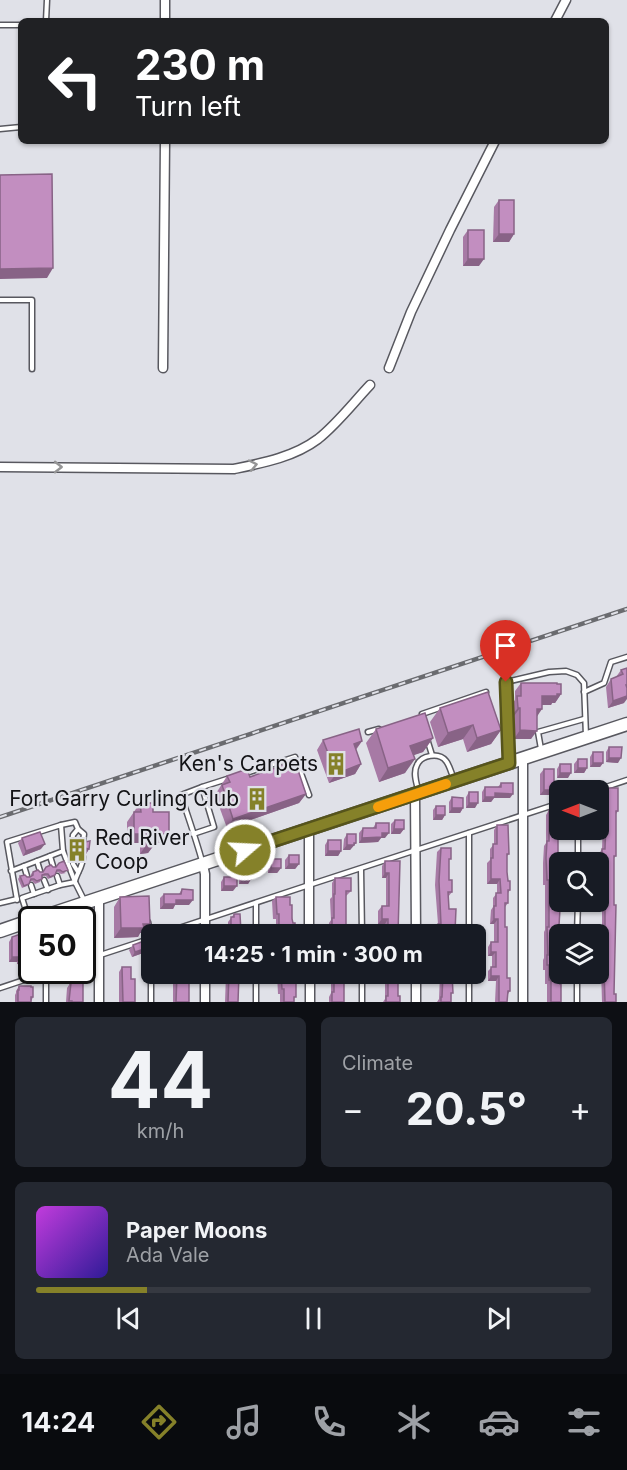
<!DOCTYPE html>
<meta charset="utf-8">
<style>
:root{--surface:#171b24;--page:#242831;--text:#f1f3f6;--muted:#9ea1a6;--line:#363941;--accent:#858129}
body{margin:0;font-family:Inter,sans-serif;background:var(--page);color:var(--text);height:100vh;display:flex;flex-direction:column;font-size:22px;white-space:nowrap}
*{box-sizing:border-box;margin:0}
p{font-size:20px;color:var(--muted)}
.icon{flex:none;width:33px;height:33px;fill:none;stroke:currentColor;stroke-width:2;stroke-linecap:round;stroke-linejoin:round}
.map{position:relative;height:1002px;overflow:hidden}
.sheet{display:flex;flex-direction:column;gap:15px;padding:15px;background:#0d0f14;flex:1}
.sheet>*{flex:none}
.guide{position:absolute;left:18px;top:18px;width:591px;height:126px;border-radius:9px;box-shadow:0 2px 4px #0004;background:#202124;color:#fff;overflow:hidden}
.needle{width:39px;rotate:270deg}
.tools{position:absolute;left:549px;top:780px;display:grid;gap:12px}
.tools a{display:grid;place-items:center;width:60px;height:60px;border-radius:9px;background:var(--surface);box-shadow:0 2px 4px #0004;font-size:30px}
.speed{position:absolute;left:18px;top:906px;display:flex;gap:12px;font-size:30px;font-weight:700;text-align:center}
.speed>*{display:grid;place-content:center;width:78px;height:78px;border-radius:50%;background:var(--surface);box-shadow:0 2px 4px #0004;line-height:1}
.speed .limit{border:3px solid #111;border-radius:9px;background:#fff;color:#111}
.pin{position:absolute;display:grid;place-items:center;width:51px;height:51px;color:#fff;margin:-62px -26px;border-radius:50% 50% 50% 0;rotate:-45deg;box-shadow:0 0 6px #0007}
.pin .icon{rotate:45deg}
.me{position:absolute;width:66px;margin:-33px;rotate:71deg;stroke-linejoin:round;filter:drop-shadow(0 0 4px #0008)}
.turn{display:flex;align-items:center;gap:21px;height:126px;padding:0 18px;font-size:27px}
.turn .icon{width:78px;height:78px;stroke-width:2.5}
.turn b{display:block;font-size:42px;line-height:51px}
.big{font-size:45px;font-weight:700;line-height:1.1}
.sheet .card{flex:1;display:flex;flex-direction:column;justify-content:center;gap:9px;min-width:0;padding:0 21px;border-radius:9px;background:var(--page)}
.sheet .dial{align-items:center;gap:0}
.dial b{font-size:78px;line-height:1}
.song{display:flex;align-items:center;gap:18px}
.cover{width:72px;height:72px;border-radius:9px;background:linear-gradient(135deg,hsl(290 70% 55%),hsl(250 70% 35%))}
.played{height:6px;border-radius:3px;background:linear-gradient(90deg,var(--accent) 20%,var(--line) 20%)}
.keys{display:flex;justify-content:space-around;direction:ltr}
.heat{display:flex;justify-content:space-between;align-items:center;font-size:33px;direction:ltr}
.sheet .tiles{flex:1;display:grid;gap:15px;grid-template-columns:1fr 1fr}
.card:last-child{grid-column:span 2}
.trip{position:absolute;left:141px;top:924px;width:345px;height:60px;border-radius:9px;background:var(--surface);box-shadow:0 2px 4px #0004;font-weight:700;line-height:60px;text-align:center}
.tabs{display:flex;height:96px;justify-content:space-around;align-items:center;background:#090b0e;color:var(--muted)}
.tabs .icon{width:42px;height:42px}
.tabs .current{color:var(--accent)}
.tabs b{font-size:27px;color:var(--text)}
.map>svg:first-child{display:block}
</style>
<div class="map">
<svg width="627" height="1002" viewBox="0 0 627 1002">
<rect width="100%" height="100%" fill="#e0e1e8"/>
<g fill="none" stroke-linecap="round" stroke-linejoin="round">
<g stroke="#58585f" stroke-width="7">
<g id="service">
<path d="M46,21L47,0"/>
<path d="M0,25H21"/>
<path d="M0,129L21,127"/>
<path d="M0,300H32V369"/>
<path d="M584,692L604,683L611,662L627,657"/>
<path d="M422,714L486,692"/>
<path d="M368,732L379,729"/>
<path d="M428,742L432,755"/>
<path d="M541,749L538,732L584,719"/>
<path d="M509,760L506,682L549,672L566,671L577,675L584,683L586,736"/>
<path d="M246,773L295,757L309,795"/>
<path d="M202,787L227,779"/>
<path d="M418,789C416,782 413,772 417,765C421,755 439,752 446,761C450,766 451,773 454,779"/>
<path d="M597,790L627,780"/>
<path d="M61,825L75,822L78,829L84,834L83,842"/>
<path d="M193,834L214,827L202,787L181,795C188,817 196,839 202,861"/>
<path d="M72,843L73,835L78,829"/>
<path d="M63,851L75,882"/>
<path d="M50,856L53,866"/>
<path d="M72,857L73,864L78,872"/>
<path d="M37,861L40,871"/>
<path d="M578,862V830"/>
<path d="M24,866L27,876"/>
<path d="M361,869L362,934"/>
<path d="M11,871L63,851L61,825L7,842L17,900"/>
<path d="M57,876L60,885"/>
<path d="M44,880L48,890"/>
<path d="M75,881C77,873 83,866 83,857"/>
<path d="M31,885L34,894"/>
<path d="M0,903L17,899"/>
<path d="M256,904V934"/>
<path d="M29,920L22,898L60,885L75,882L85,902"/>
<path d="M148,922L151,938V1002"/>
<path d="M161,934L309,885L560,803"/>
<path d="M469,934V833"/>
<path d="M577,934L578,902"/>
<path d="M82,961L152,938"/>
<path d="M46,973V1002"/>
<path d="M256,974V1002"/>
<path d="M362,974V1002"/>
<path d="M0,988L54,970"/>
<path d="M469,1002V974"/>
<path d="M577,1002V974"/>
</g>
</g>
<g stroke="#58585f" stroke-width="11">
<g id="minor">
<path d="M165,21V0"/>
<path d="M555,21L566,0"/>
<path d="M163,368L165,141"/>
<path d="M389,368L411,312L450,230L495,141"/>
<path d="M0,467L234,469C263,463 294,457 318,439C337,424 353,403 370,385"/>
<path d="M415,794L416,934"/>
<path d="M309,829V934"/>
<path d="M203,865L205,874V934"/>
<path d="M205,974V1002"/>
<path d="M310,974V1002"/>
<path d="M416,974V1002"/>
<path d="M99,1002V898"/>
<path d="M523,1002V758"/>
</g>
</g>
<g stroke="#58585f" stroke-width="15">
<g id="secondary">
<path d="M33,920L627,724"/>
<path d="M0,931L32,920"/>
</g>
</g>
<use href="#service" stroke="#fff" stroke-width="4"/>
<use href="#minor" stroke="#fff" stroke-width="8"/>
<use href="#secondary" stroke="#fff" stroke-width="12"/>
<g stroke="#6a6b6f" stroke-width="4.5">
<path id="rail" d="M0,817L627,609"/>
</g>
<use href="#rail" stroke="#e0e1e8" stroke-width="2" stroke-dasharray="7" stroke-linecap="butt"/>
</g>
<g fill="#a77aa5">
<path d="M499,200L514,234L509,242H493L494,207Z"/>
<path d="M468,230L479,266H463V237Z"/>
<path d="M627,668L624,703L608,708L606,687L611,679L616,677L621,670Z"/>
<path d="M521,683L561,694L555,703H552L551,705H542L537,716L531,739H514V716H511V705L515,700V691Z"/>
<path d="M440,708L501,730L491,744L467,752L463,739L438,747L430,722Z"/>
<path d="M376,729L433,738L423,752L413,755L405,773L379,782L366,743Z"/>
<path d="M323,740L362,741L356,750L361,764L355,774L329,783L317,750Z"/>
<path d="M609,747L618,763L606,762V752Z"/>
<path d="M593,752L603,763L600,767H590V757Z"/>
<path d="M578,759L587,768L584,773H574V764Z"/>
<path d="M560,764L568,778H557V769Z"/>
<path d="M544,769L554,790L551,795H540V774Z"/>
<path d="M227,776L250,777L306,794L299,803L227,828L215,795Z"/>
<path d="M501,783L510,798H494L491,802H482V792L485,787H498Z"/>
<path d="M607,788L618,811L616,814V856L614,858V994L616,1002H602L600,938L602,935V905H600L599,854L602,849L604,793Z"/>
<path d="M469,792L475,808H466V797Z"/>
<path d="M452,797L463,808L460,813H449V802Z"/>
<path d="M140,803L153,812L162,843H155L148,853L140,854V843H127V822Z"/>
<path d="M436,806L445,815L442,820H433V810Z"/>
<path d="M549,810L559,816L562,830L558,838V858L560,862V869L558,871V970L561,1002H547V984H545V970H543V960L544,958V932L545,930V885H543V863L544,846L546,843V815Z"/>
<path d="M395,820L404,829L400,834H391V824Z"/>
<path d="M376,823L385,838H381L378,842L359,843V833L363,828H373Z"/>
<path d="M497,825L509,854L507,856V872L510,890L508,893V903L505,907V927L507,978L510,991L508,994L507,1002H495L496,981H488V971L492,967V956H488V947L491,942H494V924H490L491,910L493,907V898L497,893V884H487V863L490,860V849L494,844V830Z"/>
<path d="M347,834L356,843L350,850H343L344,839Z"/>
<path d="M22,838L41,849L23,856L18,843Z"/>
<path d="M328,840L341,851L338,856H325V845Z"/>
<path d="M72,841L89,849L86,854L82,853L79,857H76L73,853L69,854V845Z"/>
<path d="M441,848L449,862V880L452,892L448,897L449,909L455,932L453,934H434V929L438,924L435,885L437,852Z"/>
<path d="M289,855L299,864L295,869H285V860Z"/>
<path d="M271,859L281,868L277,873H268V864Z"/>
<path d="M385,861H400L398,934H385V924H378V911L382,906H386V878H382V866Z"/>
<path d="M46,867H53L66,873L61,874L58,872H56L53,877L48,879L46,876H43L40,882L35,884L32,881H30L27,886L22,888L18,879L20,876L31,877V874L33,872H43Z"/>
<path d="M243,869L251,879L248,884H239V874Z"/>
<path d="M224,877L233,891H221V882Z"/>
<path d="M335,878L351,891L346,896V934H328L329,923L331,920L330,899L332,897V883Z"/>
<path d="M182,889L189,905H175L173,909H160V898L164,894H179Z"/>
<path d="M120,897L143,933H140L138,937L114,938V907Z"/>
<path d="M276,897L290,905L295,934H280V933H276V919H273L272,901Z"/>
<path d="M80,912H90V940L86,945H82V920H77V917Z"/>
<path d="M234,914L241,932L243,934H227L228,933V922Z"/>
<path d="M12,937L30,965L17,964V962H9V942Z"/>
<path d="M133,945L143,953L132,957L129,950Z"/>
<path d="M122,967L131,979L135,1002H119V972Z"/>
<path d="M70,970H82L83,1002H66L67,988L69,985Z"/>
<rect x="173" y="974" width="16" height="28"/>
<path d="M226,974H242L241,975H239L238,1002H225Z"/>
<path d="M277,974H296L294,1002H280V994H278Z"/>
<path d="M331,974H344V1002H329V997L331,993Z"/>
<path d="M385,974H398V996L400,1002H383L385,999Z"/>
<path d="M440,974H452L451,1002H437L439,999Z"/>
<path d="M19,986L33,997L31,1002H15V995L16,993V991Z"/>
</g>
<g fill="#886386">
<path d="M499,234H514L509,242H493Z"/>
<path d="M468,259H484L479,266H463Z"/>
<path d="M53,268L47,278L0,279V269Z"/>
<path d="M557,694H561L555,703H552L551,705H536L542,696Z"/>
<path d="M627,696V699L624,703L608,708L613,701Z"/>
<path d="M518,708H520L514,716H511Z"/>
<path d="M537,709H542L536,718Z"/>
<path d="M473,725L463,739L438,747L448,733Z"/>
<path d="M501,730L491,744L467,752L477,738Z"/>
<path d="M520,730L537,731L531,739H514Z"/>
<path d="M433,738L423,752L400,760L410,746Z"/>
<path d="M362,741L355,750L354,744Z"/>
<path d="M609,758H621L618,763L606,762Z"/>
<path d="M415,759L405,773L379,782L388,768Z"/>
<path d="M593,763H603L600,767H590Z"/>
<path d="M361,764L355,774L329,783L336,774Z"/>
<path d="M578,768H587L584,773H574Z"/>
<path d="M560,773H571L568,778H557Z"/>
<path d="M544,790H554L551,795H540Z"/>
<path d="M495,793L513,794L510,798H494L491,802H482L485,797Z"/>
<path d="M306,794L299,803L227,828L233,819Z"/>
<path d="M469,803H478L475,808H466Z"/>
<path d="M452,808H463L460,813H449Z"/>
<path d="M436,815H445L442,820H433Z"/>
<path d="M394,829H404L400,834H391Z"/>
<path d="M382,833H389L385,838H381L378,842L359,843L362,838Z"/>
<path d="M134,834H147L140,843H127Z"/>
<path d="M155,834H169L162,843H148Z"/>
<path d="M354,843H356L350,850H343L347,845Z"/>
<path d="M45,844L41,849L23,856L26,851Z"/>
<path d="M147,844H155L148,853L140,854Z"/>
<path d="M76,848L73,853L69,854L72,849Z"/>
<path d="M85,848L89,849L86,854L82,853Z"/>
<path d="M328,851H341L338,856H325Z"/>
<path d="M80,852H82L79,857H76Z"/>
<path d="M289,864H299L295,869H285Z"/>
<path d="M271,868H281L277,873H268Z"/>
<path d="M385,873H389L386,878H382Z"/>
<path d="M242,879H251L248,884H239Z"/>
<path d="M491,879H500L497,884H487Z"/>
<path d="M224,886H237L233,891H221Z"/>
<path d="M176,900H193L189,905H175L173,909H160L164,904Z"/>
<path d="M382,919H388L385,924H378Z"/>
<path d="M494,919H498L494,924H490Z"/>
<path d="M143,924H150L143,933H140L138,937L114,938L121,928Z"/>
<path d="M279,928H284L280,933H276Z"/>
<path d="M82,940H90L86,945H82Z"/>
<path d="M147,948L143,953L132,957L135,952Z"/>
<path d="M491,952H496L492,956H488Z"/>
<path d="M12,957H21L17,962H9Z"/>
<path d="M21,959H32V963L30,965L17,964Z"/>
<path d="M491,976H499L496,981H488Z"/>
</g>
<g fill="#c28ec0" stroke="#886386" stroke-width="1.5">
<path d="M52,174L53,268L0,269V175Z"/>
<rect x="499" y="200" width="15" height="34"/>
<rect x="468" y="230" width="16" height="29"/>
<path d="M627,668V685H626L627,688V696L613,701L611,679L623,674L621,670Z"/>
<path d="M521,683H557V684H561V694H557V696H542V709H537V731L520,730V708H518L517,696H521Z"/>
<path d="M488,692L501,730L477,738L473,725L448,733L440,708Z"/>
<path d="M425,713L433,738L410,746L415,759L388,768L376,729Z"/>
<path d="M359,729L362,741L354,744L361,764L336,774L323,740Z"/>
<path d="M609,747H622L621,758H609Z"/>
<rect x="593" y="752" width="10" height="11"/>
<rect x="578" y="759" width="9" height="9"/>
<path d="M295,761L306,794L233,819L222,785L230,782L227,776L247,769L250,777Z"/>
<rect x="560" y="764" width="11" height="9"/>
<rect x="544" y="769" width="10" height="21"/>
<path d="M501,783H513V794L495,793V797H485V787H501Z"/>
<path d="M607,788H618V811H616V856H614V905H616L614,994H616V1002H605L603,933H605V900H603L602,849H605Z"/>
<rect x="469" y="792" width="9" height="11"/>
<path d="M452,797L463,798V808H452Z"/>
<path d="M140,803H153V812H169V834H155V844H147V834H134V812H141Z"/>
<rect x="436" y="806" width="9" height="9"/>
<path d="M549,810H559L560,830H562H559V836H558V858H561L560,867H558L560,909L558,942H560V952H558V970H560V984H561V1002H551V980H549V965H547V955H548L547,927H549V880H547L546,858L547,841H549Z"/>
<path d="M395,820H404V829H394Z"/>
<path d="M376,823H389V833H382V837L362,838L363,828H376Z"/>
<path d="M497,825H508L509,854H507V872L508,881H510V890H508V903H505V927H507V978H510V991H508L507,1002H499V976H491V967H496V952H491V942H498V919H494V906H496V893H501L500,879H491V858H493V844H497Z"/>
<path d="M40,832L45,844L26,851L22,838Z"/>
<path d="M347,834H356V843H354V845H347Z"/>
<path d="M80,838H82L85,842L90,841L89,849L85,848L82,852H80L76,848L72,849V841L76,842Z"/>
<rect x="328" y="840" width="13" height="11"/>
<path d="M441,848H451V859H449V880H452V892H448L449,909H456L455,932H452V934H438V924H441L439,881Z"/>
<rect x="289" y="855" width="10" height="9"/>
<rect x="271" y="859" width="10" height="9"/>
<path d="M64,861L68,870L63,872L60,870H57L55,875L50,877L48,874H45L42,875V879L37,881L34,879H31L29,884L24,886L20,876L25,875L27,877H30L33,875V872L38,870L40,872H43L46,867L51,865L53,867H56L59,863Z"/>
<path d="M385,861H400L398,934H388V919H382V906H389V873H385Z"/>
<path d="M243,869H251V879H242Z"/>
<rect x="224" y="877" width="13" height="9"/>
<path d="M335,878H351V891H346V934H332V918H334V894H335Z"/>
<path d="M182,889L193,890V900H176V904H164V894H181Z"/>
<path d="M149,896L150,924H143L144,928H121L120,897Z"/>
<path d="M276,897H290V905H292V919L293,923H295V934H284V928H279V914H277Z"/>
<path d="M80,912H90V940H82V920H80Z"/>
<path d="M234,914H240L241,932H243V934H228V932H231V917H234Z"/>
<path d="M32,930V959H21V957H12V937Z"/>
<rect x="177" y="931" width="13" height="3"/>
<path d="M144,941L147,948L135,952L133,945Z"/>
<path d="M122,967H131V979H135V1002H123Z"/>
<path d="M73,970H82V979H83V1002H72V1001H69L71,983H73Z"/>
<path d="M177,974H189V1002H176Z"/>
<path d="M229,974H239L238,1002H228Z"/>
<path d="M281,974H296V997H294V1002H284V989H282Z"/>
<path d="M334,974H344V1002H332V992H334Z"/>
<path d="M388,974H398V996H400V1002H386V996H388Z"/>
<path d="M443,974H452L453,993H451V1002H441V997H442Z"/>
<path d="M19,986H31V987H33V997H31V1002H18V990H19Z"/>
</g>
<defs><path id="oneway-chevron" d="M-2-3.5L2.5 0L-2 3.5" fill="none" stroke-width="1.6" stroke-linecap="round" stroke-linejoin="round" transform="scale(1.5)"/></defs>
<g stroke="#959596">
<use href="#oneway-chevron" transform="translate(253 465) rotate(-12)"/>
<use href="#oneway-chevron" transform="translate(58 467)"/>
</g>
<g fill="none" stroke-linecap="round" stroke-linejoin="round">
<g stroke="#56541b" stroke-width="15">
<path id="route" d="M245,850L509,763L506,682"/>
</g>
<use href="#route" stroke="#858129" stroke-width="10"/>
<path stroke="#f59e0b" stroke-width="10" d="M378,807L446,784"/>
</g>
<defs>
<g id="building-bare" transform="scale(1.8)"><path d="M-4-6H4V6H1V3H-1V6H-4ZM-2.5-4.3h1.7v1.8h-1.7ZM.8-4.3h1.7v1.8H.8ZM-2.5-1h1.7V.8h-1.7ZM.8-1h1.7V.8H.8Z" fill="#858129" stroke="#e0e1e8" stroke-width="2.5" paint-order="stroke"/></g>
</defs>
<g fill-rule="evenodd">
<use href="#building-bare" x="336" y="764"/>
<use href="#building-bare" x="257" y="799"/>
<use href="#building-bare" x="77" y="850"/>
</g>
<g text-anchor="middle" stroke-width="5" stroke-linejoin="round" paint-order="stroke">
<g font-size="21" fill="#131316" stroke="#e0e1e8" text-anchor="end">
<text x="318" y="771">Ken's Carpets</text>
<text x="239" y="806">Fort Garry Curling Club</text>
<text x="95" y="845" text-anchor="start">Red River<tspan x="95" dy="24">Coop</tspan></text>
</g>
</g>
</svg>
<div class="tools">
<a><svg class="needle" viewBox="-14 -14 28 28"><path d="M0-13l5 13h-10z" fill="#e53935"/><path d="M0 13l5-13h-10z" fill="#9ea1a6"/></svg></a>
<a><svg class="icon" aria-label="search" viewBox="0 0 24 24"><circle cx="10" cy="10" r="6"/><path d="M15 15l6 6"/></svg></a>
<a><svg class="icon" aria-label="layers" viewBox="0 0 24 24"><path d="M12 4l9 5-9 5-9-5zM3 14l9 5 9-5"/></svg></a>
</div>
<div class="speed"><div class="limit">50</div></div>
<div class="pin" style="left:506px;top:682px;background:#d93025"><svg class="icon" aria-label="arrive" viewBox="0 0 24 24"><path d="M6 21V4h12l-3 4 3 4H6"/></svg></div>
<svg class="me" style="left:245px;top:850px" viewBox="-20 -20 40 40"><circle r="17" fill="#858129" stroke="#fff" stroke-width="3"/><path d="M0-11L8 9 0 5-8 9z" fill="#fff"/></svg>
<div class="trip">14:25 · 1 min · 300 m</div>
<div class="guide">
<div class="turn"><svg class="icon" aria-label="left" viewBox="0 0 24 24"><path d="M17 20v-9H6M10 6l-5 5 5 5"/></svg><div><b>230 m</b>Turn left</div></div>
</div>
</div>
<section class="sheet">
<div class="tiles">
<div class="card dial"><b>44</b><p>km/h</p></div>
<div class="card"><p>Climate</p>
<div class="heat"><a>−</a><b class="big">20.5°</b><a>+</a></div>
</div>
<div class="card">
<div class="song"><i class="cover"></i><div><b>Paper Moons</b><p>Ada Vale</p></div></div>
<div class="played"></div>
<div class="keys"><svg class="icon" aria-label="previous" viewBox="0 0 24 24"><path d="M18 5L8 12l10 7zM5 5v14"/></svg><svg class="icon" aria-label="pause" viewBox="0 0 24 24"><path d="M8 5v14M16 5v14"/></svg><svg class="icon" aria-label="next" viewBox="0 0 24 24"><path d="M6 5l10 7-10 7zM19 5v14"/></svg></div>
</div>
</div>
</section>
<nav class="tabs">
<b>14:24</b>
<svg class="icon current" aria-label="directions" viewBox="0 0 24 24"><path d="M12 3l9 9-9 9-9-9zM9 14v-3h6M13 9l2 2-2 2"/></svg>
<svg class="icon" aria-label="music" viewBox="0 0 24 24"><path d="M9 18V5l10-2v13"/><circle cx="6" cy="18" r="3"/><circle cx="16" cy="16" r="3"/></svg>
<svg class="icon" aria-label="phone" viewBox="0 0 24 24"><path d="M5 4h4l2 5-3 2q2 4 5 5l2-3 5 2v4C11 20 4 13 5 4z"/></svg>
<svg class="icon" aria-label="climate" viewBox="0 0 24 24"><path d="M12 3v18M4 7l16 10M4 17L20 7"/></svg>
<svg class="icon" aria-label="car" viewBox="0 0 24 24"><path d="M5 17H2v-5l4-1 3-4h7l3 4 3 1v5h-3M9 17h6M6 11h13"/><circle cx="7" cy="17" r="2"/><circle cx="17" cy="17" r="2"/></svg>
<svg class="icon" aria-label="filters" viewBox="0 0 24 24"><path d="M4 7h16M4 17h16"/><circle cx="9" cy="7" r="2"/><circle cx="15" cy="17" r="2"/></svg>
</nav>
